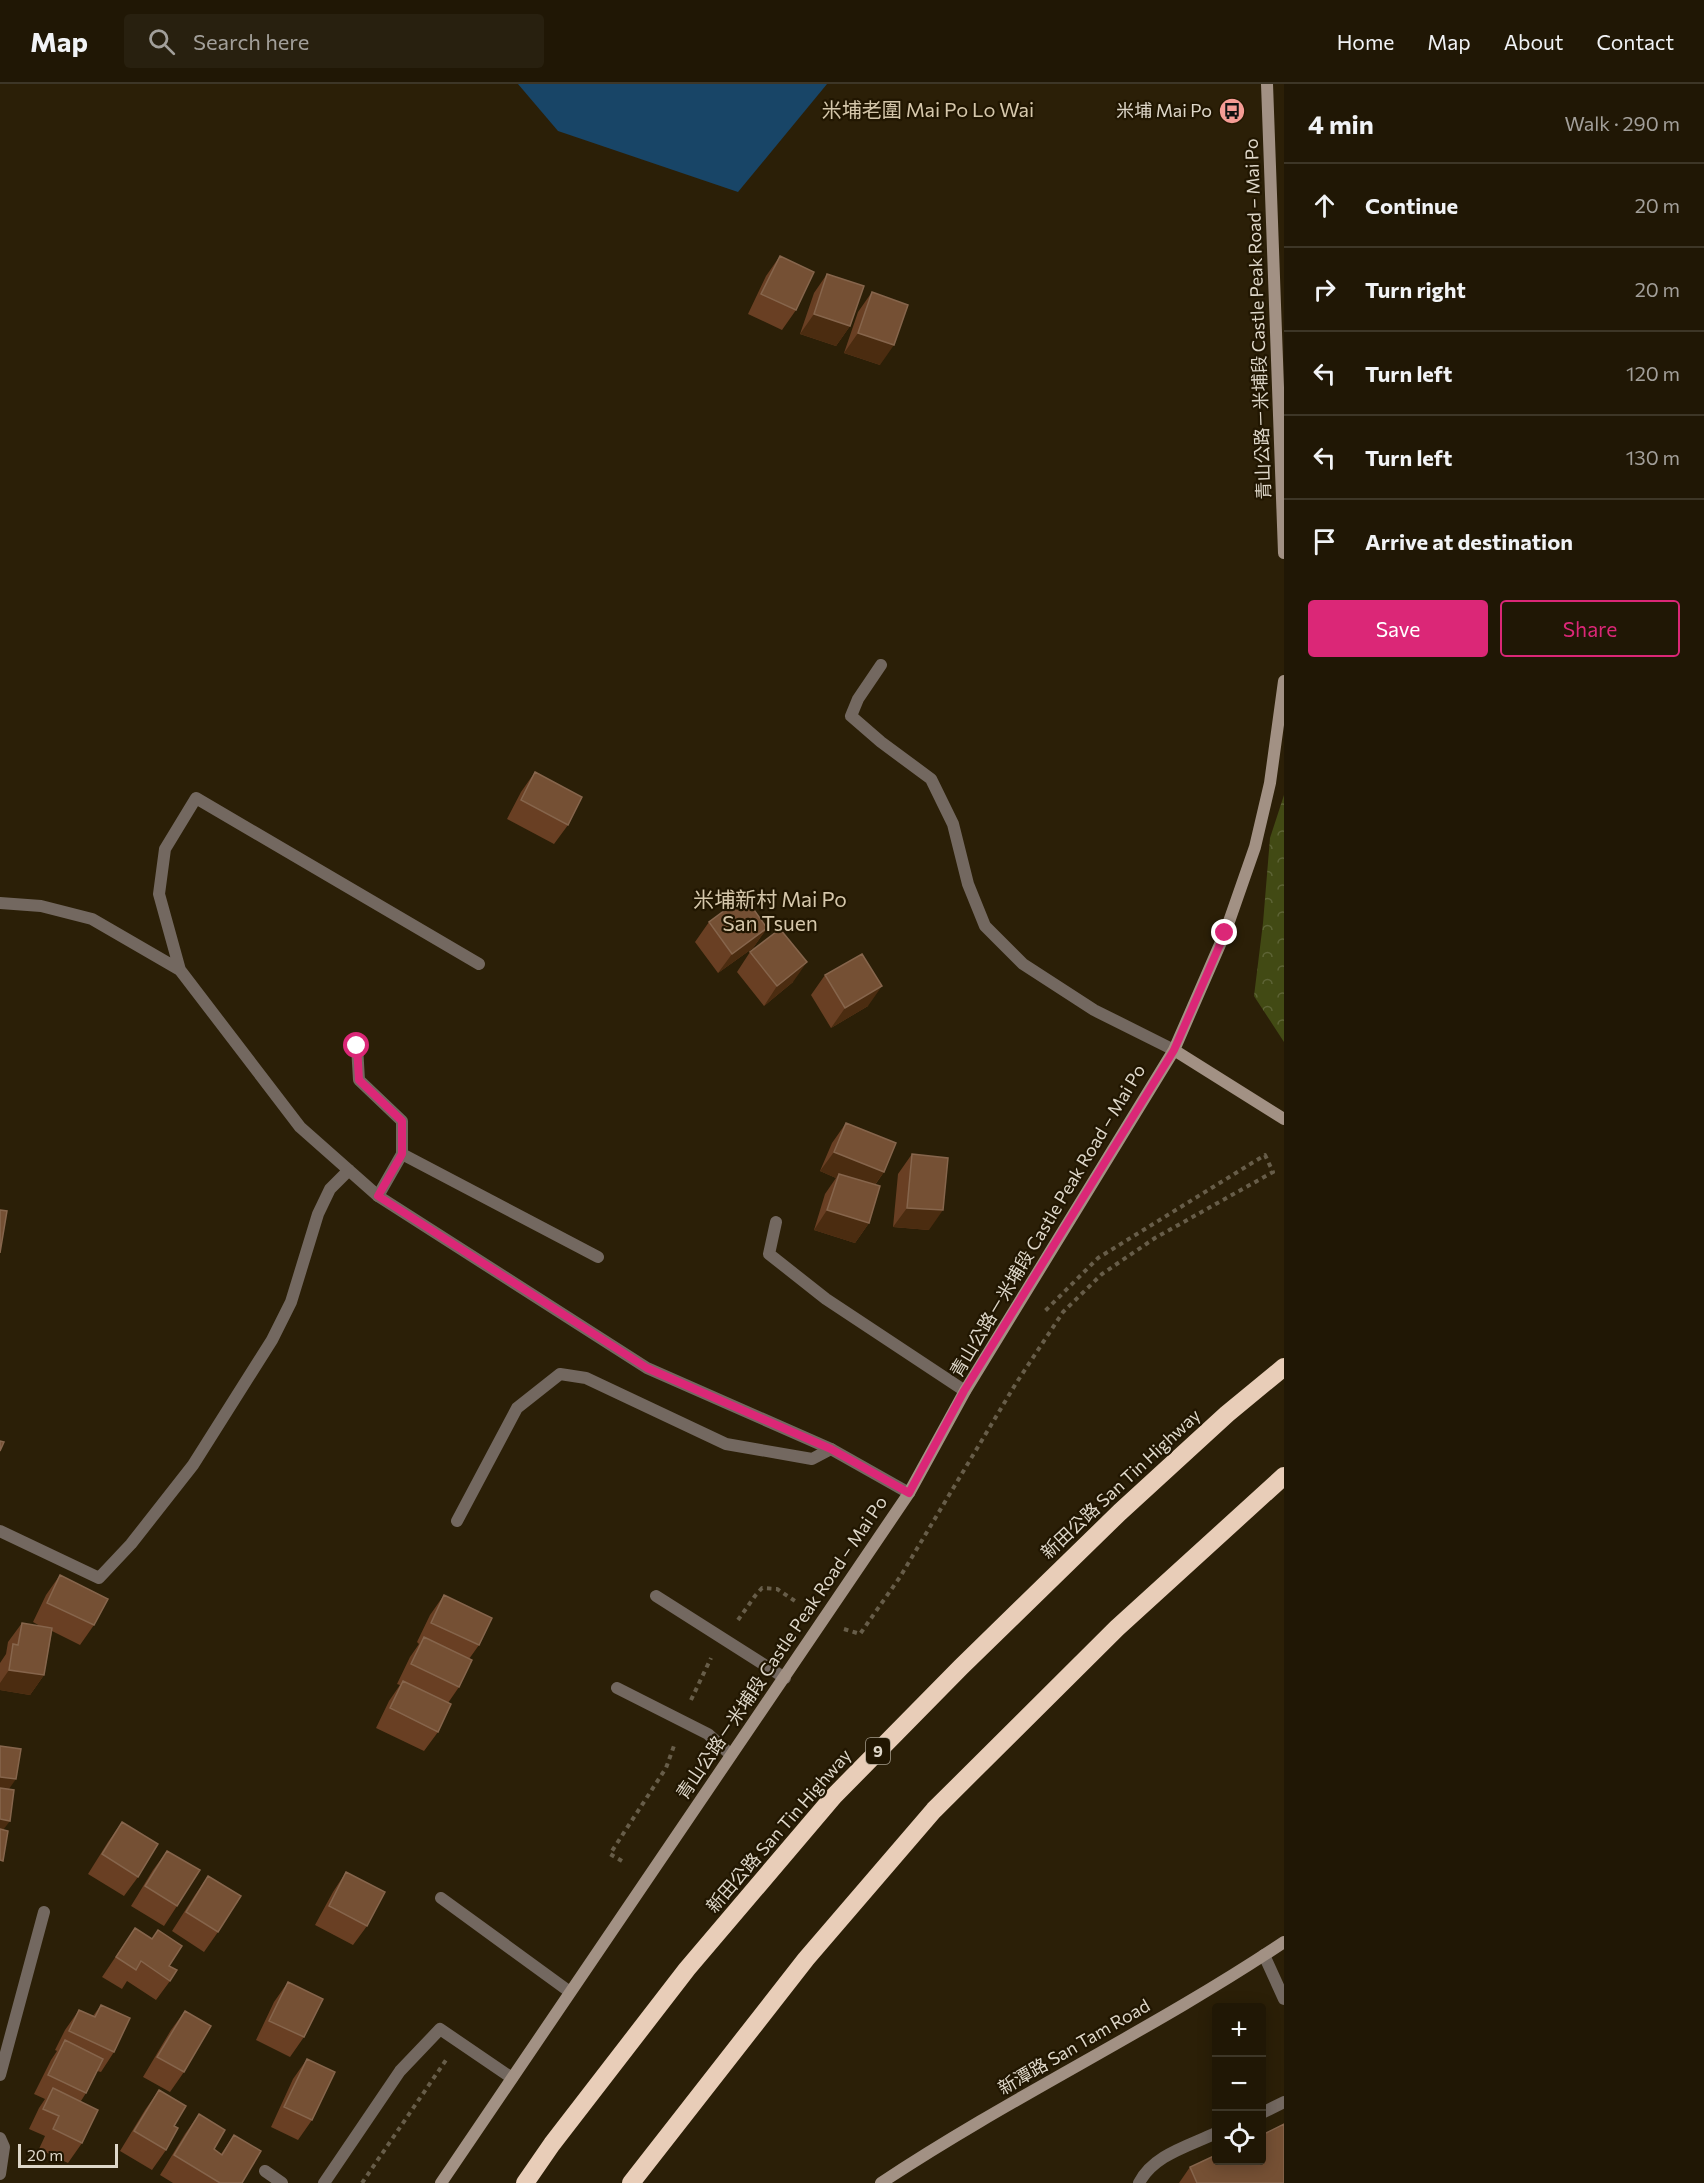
<!DOCTYPE html>
<meta charset="utf-8">
<style>
body{margin:0;font-family:Commissioner,"Noto Sans TC",sans-serif;background:#28200f;color:#f1f3f6}
.controls{position:absolute;right:18px;bottom:18px;display:grid;overflow:hidden;border-radius:6px;box-shadow:0 3px 15px #0003}
.controls button{width:54px;height:54px;display:grid;place-items:center;padding:0;border:0;border-bottom:2px solid #3d3627;background:#201705;color:#f1f3f6;font:30px sans-serif}
.scale{position:absolute;left:18px;bottom:15px;width:100px;box-sizing:border-box;padding-left:6px;border:3px solid #ded7c9;border-top:0;font-size:16px;line-height:21px;white-space:nowrap;color:#ded7c9;-webkit-text-stroke:4px #211601;paint-order:stroke}
.stop{position:absolute;width:18px;height:18px;margin:-14px;border:4px solid #db2777;border-radius:50%;background:#fff}
.stop.end{background:#db2777;border-color:#fff;box-shadow:0 2px 6px #0008}
.list{margin:0;padding:0;list-style:none}
h2{display:flex;justify-content:space-between;align-items:center;height:78px;margin:0;padding:0 24px;font-size:26px}
h2 small{font-size:20px;font-weight:400;color:#a29f9a}
.list li{display:grid;grid-template-columns:39px 1fr auto;gap:18px;align-items:center;box-sizing:border-box;height:84px;padding:0 24px;border-top:2px solid #3d3627}
.list b{display:block;font-size:22px;white-space:nowrap}
.list em{font-size:20px;font-style:normal;color:#a29f9a}
.actions{display:flex;gap:12px;padding:18px 24px}
.actions a{flex:1;padding:14px 0;border:2px solid #db2777;border-radius:6px;text-align:center;font-size:21px;color:#db2777}
.actions .main{background:#db2777;color:#fff}
.icon{flex:none;width:33px;height:33px;fill:none;stroke:currentColor;stroke-width:2;stroke-linecap:round;stroke-linejoin:round}
.map{position:relative;flex:none;width:1284px;height:2099px;overflow:hidden}
header{display:flex;align-items:center;gap:36px;box-sizing:border-box;height:84px;padding:0 30px;background:#201705;border-bottom:2px solid #3d3627}
header strong{font-size:28px}
nav{display:flex;gap:33px;margin-inline-start:auto;font-size:21px}
.search{width:420px;height:54px;background:#28200f;display:flex;align-items:center;gap:15px;box-sizing:border-box;padding:0 21px;border-radius:6px;color:#a29f9a;font-size:22px}
main{display:flex}
aside{flex:1;background:#201705}
.map>svg:first-child{display:block}
.forest{fill:url(#forest-crowns)}
.water{fill:#184567}
.lines{fill:none;stroke-linecap:round;stroke-linejoin:round}
.path{stroke:#675d49;stroke-width:4;stroke-dasharray:4.5 4.5;stroke-linecap:butt}
.lane{stroke:#736860;stroke-width:12}
.street{stroke:#736860;stroke-width:12}
.secondary{stroke:#a29184;stroke-width:12}
.highway{stroke:#e8cdb8;stroke-width:18}
.wall{fill:#693f23}
.shaded-wall{fill:#4b2c10}
.building{fill:#755034;stroke:#86654c;stroke-width:1.5}
.route{stroke:#db2777;stroke-width:8}
.labels{text-anchor:middle;stroke-width:4.5;stroke-linejoin:round;paint-order:stroke}
.shield{fill:#211601;stroke:#a59d8d;stroke-width:1.5}
.shield-label{font-size:16px;font-weight:bold;fill:#ded7c9}
.poi-label{font-size:18px;fill:#ded7c9;stroke:#211601;text-anchor:end}
.street-label{font-size:18px;fill:#ded7c9;stroke:#211601}
.neighbourhood-label{font-size:20px;fill:#d5c7ab;stroke:#211601}
.quarter-label{font-size:21px;fill:#d5c7ab;stroke:#211601}
</style>
<header>
<strong>Map</strong>
<div class="search"><svg class="icon" aria-label="search" viewBox="0 0 24 24"><circle cx="10" cy="10" r="6"/><path d="M15 15l6 6"/></svg>Search here</div>
<nav><a>Home</a><a>Map</a><a>About</a><a>Contact</a></nav>
</header>
<main>
<div class="map">
<svg width="1284" height="2099" viewBox="0 0 1284 2099">
<defs>
<pattern id="forest-crowns" width="20" height="18" patternUnits="userSpaceOnUse" patternTransform="scale(1.5)"><rect width="20" height="18" fill="#424a14"/><path d="M2 6a3 3 0 1 1 6 0M12 15a3 3 0 1 1 6 0" fill="none" stroke="#5d6335"/></pattern>
</defs>
<rect width="100%" height="100%" fill="#2b1f07"/>
<!-- forest -->
<path class="forest" d="M 1284,711 L 1284,958 L 1254,912 L 1263,839 L 1270,754 Z"/>
<!-- water -->
<path class="water" d="M 518,0 L 827,0 L 738,108 L 558,47 Z"/>
<g class="lines">
<!-- path -->
<path class="path" d="M 738,1536 L 755,1512 L 762,1504 L 777,1505 L 798,1519
M 844,1545 L 860,1550 L 900,1493 L 1015,1301 L 1063,1228 L 1102,1190 L 1155,1154 L 1273,1088 L 1265,1071 L 1098,1174 L 1043,1229
M 691,1616 L 711,1574
M 622,1777 L 610,1770 L 666,1684 L 675,1659
M 362,2099 L 446,1976"/>
<!-- lane -->
<path class="lane" d="M 357,962 L 359,996 L 402,1037 L 402,1070 L 378,1112
M 402,1070 L 598,1173
M 776,1138 L 769,1170 L 826,1215 L 965,1307
M 457,1437 L 517,1324 L 560,1290 L 586,1294 L 726,1360 L 812,1375 L 831,1365
M 656,1512 L 785,1594
M 617,1604 L 708,1650 L 731,1671
M 441,1814 L 570,1908
M 1264,1871 L 1284,1915
M 0,1991 L 44,1828
M 1262,2029 L 1284,2018
M 0,2054 L 4,2063 L 0,2090
M 265,2087 L 282,2099
M 324,2099 L 400,1987 L 440,1945 L 512,1994
M 1139,2099 C 1153,2071 1189,2062 1216,2049"/>
<!-- street -->
<path class="street" d="M 881,581 L 858,615 L 851,632 L 881,658 L 931,695 L 953,740 L 968,800 L 985,842 L 1023,880 L 1094,926 L 1174,966
M 0,819 L 41,822 L 92,835 L 180,886 L 300,1043 L 378,1112 L 647,1284 L 831,1365 L 909,1409
M 180,886 L 159,810 L 165,765 L 196,714 L 479,880
M 0,1447 L 99,1494 L 131,1460 L 193,1381 L 272,1256 L 291,1218 L 318,1130 L 330,1105 L 349,1086"/>
<!-- secondary -->
<path class="secondary" d="M 1267,0 L 1284,469
M 1174,966 L 1284,1035
M 441,2099 L 909,1409 L 965,1307 L 1174,966 L 1225,849 L 1255,763 L 1270,699 L 1284,597
M 881,2099 C 1012,2012 1154,1945 1284,1858"/>
<!-- highway -->
<path class="highway" d="M 525,2099 L 552,2060 L 687,1885 L 834,1712 L 961,1583 L 1120,1428 L 1227,1330 L 1284,1283
M 631,2099 L 806,1875 L 934,1726 L 1117,1544 L 1284,1392"/>
</g>
<!-- wall -->
<path class="wall" d="M 780,172 L 796,226 L 782,246 L 748,230 L 766,192 Z
M 827,190 L 850,242 L 836,262 L 800,250 L 814,209 Z
M 872,208 L 880,281 L 844,269 L 858,228 Z
M 535,688 L 568,741 L 554,760 L 507,735 L 521,708 Z
M 709,838 L 767,844 L 753,864 L 718,889 L 695,858 Z
M 750,868 L 793,898 L 764,922 L 737,888 Z
M 825,891 L 868,922 L 831,944 L 811,911 Z
M 846,1039 L 884,1088 L 875,1101 L 869,1139 L 855,1159 L 814,1146 L 825,1110 L 836,1094 L 820,1087 L 832,1059 Z
M 912,1070 L 929,1146 L 893,1143 L 898,1090 Z
M 60,1491 L 94,1541 L 80,1561 L 52,1547 L 44,1591 L 30,1611 L 0,1606 L 0,1579 L 6,1570 L 8,1558 L 22,1539 L 40,1542 L 33,1538 L 46,1511 Z
M 444,1511 L 479,1561 L 469,1575 L 459,1603 L 448,1619 L 438,1648 L 424,1667 L 376,1644 L 389,1617 L 400,1601 L 397,1600 L 410,1573 L 419,1560 L 417,1558 L 430,1531 Z
M 122,1738 L 138,1793 L 124,1812 L 88,1790 L 108,1758 Z
M 167,1767 L 177,1822 L 164,1842 L 131,1822 L 153,1786 Z
M 346,1788 L 367,1842 L 353,1861 L 315,1841 L 333,1808 Z
M 208,1792 L 218,1848 L 204,1868 L 172,1847 L 195,1811 Z
M 135,1844 L 169,1882 L 170,1897 L 156,1916 L 127,1897 L 122,1905 L 102,1893 Z
M 288,1898 L 304,1953 L 290,1973 L 256,1956 L 274,1918 Z
M 101,1921 L 114,1968 L 101,1988 L 97,1987 L 86,2009 L 81,2017 L 82,2059 L 68,2079 L 39,2065 L 45,2052 L 29,2045 L 39,2024 L 45,2015 L 34,2010 L 51,1976 L 57,1967 L 55,1966 L 65,1946 L 79,1926 L 93,1932 Z
M 185,1927 L 184,1988 L 170,2008 L 143,1993 L 171,1946 Z
M 307,1975 L 312,2036 L 298,2056 L 271,2043 L 293,1995 Z
M 159,2006 L 174,2042 L 166,2066 L 152,2086 L 120,2067 L 145,2026 Z
M 199,2030 L 214,2065 L 221,2070 L 234,2051 L 242,2099 L 173,2099 L 160,2091 L 185,2050 Z
M 1190,2083 L 1284,2099 L 1179,2099 Z"/>
<!-- shaded-wall -->
<path class="shaded-wall" d="M 814,230 L 850,242 L 836,262 L 800,250 Z
M 858,249 L 894,261 L 880,281 L 844,269 Z
M 767,844 L 753,864 L 718,889 L 732,870 Z
M 807,878 L 793,898 L 764,922 L 777,902 Z
M 882,902 L 868,922 L 831,944 L 845,924 Z
M 834,1068 L 884,1088 L 870,1107 L 839,1090 L 836,1094 L 820,1087 Z
M 907,1124 L 943,1126 L 929,1146 L 893,1143 Z
M 827,1126 L 869,1139 L 855,1159 L 814,1146 Z
M 9,1586 L 44,1591 L 30,1611 L 0,1606 L 0,1599 Z
M 0,1693 L 16,1695 L 2,1715 L 0,1715 Z
M 0,1735 L 10,1737 L 0,1750 Z"/>
<!-- building -->
<path class="building" d="M 780,172 L 814,188 L 796,226 L 761,210 Z
M 827,190 L 864,202 L 850,242 L 814,230 Z
M 872,208 L 908,221 L 894,261 L 858,249 Z
M 535,688 L 582,713 L 568,741 L 521,716 Z
M 744,812 L 767,844 L 732,870 L 709,838 Z
M 780,845 L 807,878 L 777,902 L 750,868 Z
M 862,870 L 882,902 L 845,924 L 825,891 Z
M 846,1039 L 896,1059 L 884,1088 L 834,1068 Z
M 912,1070 L 948,1074 L 943,1126 L 907,1124 Z
M 839,1090 L 880,1102 L 869,1139 L 827,1126 Z
M 0,1126 L 7,1127 L 0,1169 Z
M 0,1357 L 4,1358 L 0,1367 Z
M 60,1491 L 108,1515 L 94,1541 L 47,1519 Z
M 444,1511 L 492,1534 L 479,1561 L 431,1539 Z
M 22,1539 L 52,1544 L 44,1591 L 9,1586 L 13,1560 L 18,1561 Z
M 424,1553 L 472,1576 L 459,1603 L 411,1580 Z
M 403,1597 L 451,1620 L 438,1648 L 390,1624 Z
M 0,1662 L 21,1665 L 16,1695 L 0,1693 Z
M 0,1704 L 14,1706 L 10,1737 L 0,1735 Z
M 122,1738 L 158,1760 L 138,1793 L 102,1770 Z
M 0,1745 L 8,1747 L 3,1777 L 0,1776 Z
M 167,1767 L 200,1786 L 177,1822 L 145,1802 Z
M 346,1788 L 385,1808 L 367,1842 L 329,1822 Z
M 208,1792 L 241,1812 L 218,1848 L 186,1828 Z
M 135,1844 L 152,1855 L 158,1846 L 182,1862 L 169,1882 L 177,1886 L 170,1897 L 141,1877 L 136,1886 L 116,1873 Z
M 288,1898 L 323,1915 L 304,1953 L 269,1937 Z
M 101,1921 L 130,1934 L 114,1968 L 69,1947 L 79,1926 L 95,1933 Z
M 185,1927 L 211,1942 L 184,1988 L 157,1973 Z
M 65,1956 L 103,1975 L 86,2009 L 48,1991 Z
M 307,1975 L 335,1988 L 312,2036 L 284,2023 Z
M 53,2004 L 98,2026 L 82,2059 L 53,2045 L 59,2032 L 43,2025 Z
M 159,2006 L 186,2022 L 174,2042 L 178,2044 L 166,2066 L 134,2047 Z
M 199,2030 L 225,2046 L 214,2065 L 222,2071 L 234,2051 L 261,2067 L 242,2099 L 220,2099 L 174,2071 Z
M 1284,2040 L 1284,2099 L 1197,2099 L 1190,2083 L 1216,2071 L 1216,2076 L 1262,2076 L 1262,2051 Z"/>
<g class="lines">
<!-- route -->
<path class="route" d="M 357,962 L 359,996 L 402,1037 L 402,1070 L 378,1112 L 647,1284 L 831,1365 L 909,1409 L 964,1307 L 1174,966 L 1225,849"/>
</g>
<!-- icons -->
<defs>
<g id="bus-disc" transform="scale(1.35)"><circle r="9.5" fill="#f59c95" stroke="#211601"/><path d="M-5-6H5V4H4V6H2V4H-2V6H-4V4H-5ZM-3.5-4V0h7V-4ZM-3.5 1.2v1.5H-2V1.2ZM2 1.2v1.5H3.5V1.2Z" fill="#111"/></g>
</defs>
<g fill-rule="evenodd">
<use href="#bus-disc" x="1232" y="27"/>
</g>
<g class="labels">
<!-- shield labels -->
<rect class="shield" x="866" y="1654" width="24" height="26" rx="4.5"/>
<g class="shield-label">
<text x="878" y="1673">9</text>
</g>
<!-- poi labels -->
<g class="poi-label">
<text x="1212" y="33">米埔 Mai Po</text>
</g>
<!-- street labels -->
<g class="street-label">
<text transform="translate(1258 235) rotate(-92)" y="6">青山公路－米埔段 Castle Peak Road – Mai Po</text>
<text transform="translate(1048 1137) rotate(-59)" y="6">青山公路－米埔段 Castle Peak Road – Mai Po</text>
<text transform="translate(1121 1400) rotate(-43)" y="6">新田公路 San Tin Highway</text>
<text transform="translate(782 1564) rotate(-56)" y="6">青山公路－米埔段 Castle Peak Road – Mai Po</text>
<text transform="translate(779 1747) rotate(-49)" y="6">新田公路 San Tin Highway</text>
<text transform="translate(1074 1963) rotate(-30)" y="6">新潭路 San Tam Road</text>
</g>
<!-- neighbourhood labels -->
<g class="neighbourhood-label">
<text x="928" y="33">米埔老圍 Mai Po Lo Wai</text>
</g>
<!-- quarter labels -->
<g class="quarter-label">
<text x="770" y="823">米埔新村 Mai Po<tspan x="770" dy="24">San Tsuen</tspan></text>
</g>
</g>
</svg>
<div class="controls">
<button>+</button>
<button>−</button>
<button><svg class="icon" aria-label="locate" viewBox="0 0 24 24"><circle cx="12" cy="12" r="6"/><path d="M12 2v4M12 18v4M2 12h4M18 12h4"/></svg></button>
</div>
<div class="scale">20 m</div>
<div class="stop" style="left:357px;top:962px"></div>
<div class="stop end" style="left:1225px;top:849px"></div>
</div>
<aside>
<h2>4 min<small>Walk · 290 m</small></h2>
<ul class="list">
<li><svg class="icon" aria-label="ahead" viewBox="0 0 24 24"><path d="M12 20V5M6 11l6-6 6 6"/></svg><div><b>Continue</b></div><em>20 m</em></li>
<li><svg class="icon" aria-label="right" viewBox="0 0 24 24"><path d="M7 20v-9h11M14 6l5 5-5 5"/></svg><div><b>Turn right</b></div><em>20 m</em></li>
<li><svg class="icon" aria-label="left" viewBox="0 0 24 24"><path d="M17 20v-9H6M10 6l-5 5 5 5"/></svg><div><b>Turn left</b></div><em>120 m</em></li>
<li><svg class="icon" aria-label="left" viewBox="0 0 24 24"><path d="M17 20v-9H6M10 6l-5 5 5 5"/></svg><div><b>Turn left</b></div><em>130 m</em></li>
<li><svg class="icon" aria-label="arrive" viewBox="0 0 24 24"><path d="M6 21V4h12l-3 4 3 4H6"/></svg><div><b>Arrive at destination</b></div></li>
</ul>
<div class="actions"><a class="main">Save</a><a>Share</a></div>
</aside>
</main>
